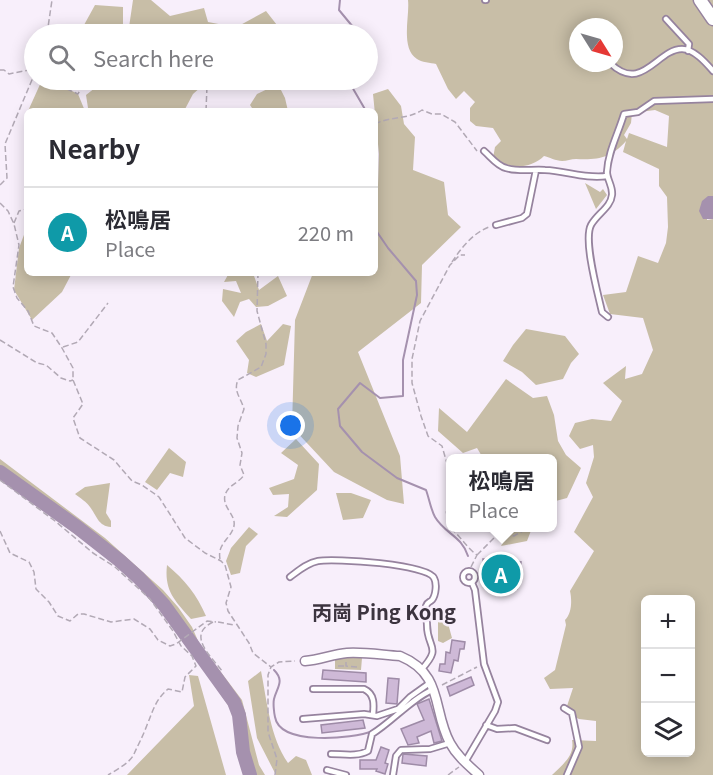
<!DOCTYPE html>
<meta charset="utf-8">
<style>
body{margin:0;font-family:Georgia,"Noto Sans TC",serif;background:#f7f7f7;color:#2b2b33}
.controls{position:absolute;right:18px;bottom:18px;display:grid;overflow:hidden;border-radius:9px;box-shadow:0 3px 15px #0003}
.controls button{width:54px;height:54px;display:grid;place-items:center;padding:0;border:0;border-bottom:2px solid #e1e1e2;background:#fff;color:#2b2b33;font:30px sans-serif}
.compass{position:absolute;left:569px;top:18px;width:54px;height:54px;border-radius:50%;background:#fff;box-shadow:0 3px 15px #0003;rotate:127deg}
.you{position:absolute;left:291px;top:426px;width:21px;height:21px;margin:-15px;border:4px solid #fff;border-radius:50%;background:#1a73e8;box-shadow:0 0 0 9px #1a73e833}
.badge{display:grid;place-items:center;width:39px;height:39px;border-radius:50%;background:#685322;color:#fff;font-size:20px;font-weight:700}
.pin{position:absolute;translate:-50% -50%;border:3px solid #fff;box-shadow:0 2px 6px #0006}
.popup{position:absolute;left:446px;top:454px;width:111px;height:78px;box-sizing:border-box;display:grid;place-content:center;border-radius:9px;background:#fff;filter:drop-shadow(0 2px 4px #0005);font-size:20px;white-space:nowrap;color:#7c7c81}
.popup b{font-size:22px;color:#2b2b33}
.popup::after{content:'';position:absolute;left:50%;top:100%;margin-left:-12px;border:12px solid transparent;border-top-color:#fff}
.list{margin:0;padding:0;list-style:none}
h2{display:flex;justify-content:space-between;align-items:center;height:78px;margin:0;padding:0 24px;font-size:26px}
h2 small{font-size:20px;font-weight:400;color:#7c7c81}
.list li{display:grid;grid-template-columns:39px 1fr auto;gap:18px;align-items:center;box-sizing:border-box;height:90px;padding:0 24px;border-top:2px solid #e1e1e2}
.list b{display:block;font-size:22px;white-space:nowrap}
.list p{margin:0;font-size:20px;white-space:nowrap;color:#7c7c81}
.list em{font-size:20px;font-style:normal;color:#7c7c81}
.icon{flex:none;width:33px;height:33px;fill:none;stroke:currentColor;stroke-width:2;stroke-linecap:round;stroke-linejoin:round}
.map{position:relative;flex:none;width:713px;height:775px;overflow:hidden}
.search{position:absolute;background:#fff;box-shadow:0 3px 15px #0003;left:24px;top:24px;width:354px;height:66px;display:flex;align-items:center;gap:15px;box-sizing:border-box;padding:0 21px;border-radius:33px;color:#7c7c81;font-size:22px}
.panel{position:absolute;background:#fff;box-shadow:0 3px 15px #0003;left:24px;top:108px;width:354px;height:168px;border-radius:9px}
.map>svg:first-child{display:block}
.green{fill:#c8bea7;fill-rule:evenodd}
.water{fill:#a591ae}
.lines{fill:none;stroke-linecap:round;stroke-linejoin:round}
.stream{stroke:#a591ae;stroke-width:2}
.river{stroke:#a591ae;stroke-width:14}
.building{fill:#ceb9d7;stroke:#9e8ba7;stroke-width:1.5}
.service-casing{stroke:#96839e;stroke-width:8}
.minor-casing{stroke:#96839e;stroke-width:11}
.secondary-casing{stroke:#96839e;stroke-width:15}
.path{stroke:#b2a9b5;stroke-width:1.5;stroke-dasharray:6 3;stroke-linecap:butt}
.service{stroke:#fff;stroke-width:4.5}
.minor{stroke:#fff;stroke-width:8}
.secondary{stroke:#fff;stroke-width:12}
.labels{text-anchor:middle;stroke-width:5;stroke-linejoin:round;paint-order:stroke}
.quarter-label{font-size:20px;font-weight:bold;fill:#3c343f;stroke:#f8effb}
</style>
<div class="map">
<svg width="713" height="775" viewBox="0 0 713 775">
<rect width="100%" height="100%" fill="#f8effb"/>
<!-- green -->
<path class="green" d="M 133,0 L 151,0 L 170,16 L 204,8 L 208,22 L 229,26 L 225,34 L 128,34 Z
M 408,0 L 713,0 L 713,196 L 708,196 L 707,220 L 713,219 L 713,775 L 552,775 C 563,764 575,756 572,740 L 596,741 L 596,721 L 579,719 L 565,712 L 573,688 L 550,689 L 544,678 L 555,670 L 566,625 L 565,620 C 572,613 572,600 570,591 L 594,551 L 574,532 L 593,497 L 586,483 L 594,457 L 593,445 L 580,449 L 569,436 L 575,423 L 592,419 L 611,421 L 622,401 L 603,383 L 626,366 L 625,379 L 642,374 L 653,350 L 643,318 L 610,314 L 603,295 L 626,292 L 638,256 L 658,263 L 666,243 L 668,227 L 667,197 L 659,186 L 659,169 L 623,152 L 626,141 C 611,158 599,160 576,159 C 571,159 567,161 562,161 C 556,161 549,157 544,156 C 531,169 508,170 493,158 L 495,147 L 501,141 L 493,128 L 476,126 L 470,121 L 470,108 L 475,102 L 464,91 L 456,99 L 448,89 L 436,64 C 431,63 421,62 417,59 C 400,48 410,16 408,0 ZM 578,27 L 614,27 L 614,63 L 578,63 ZM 655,110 L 669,116 L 667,147 L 629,133 L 627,139 L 624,135 L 631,123 L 632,113 ZM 646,600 L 690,600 L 690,752 L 646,752 Z
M 95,5 L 123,7 L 123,32 L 100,29 L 93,34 L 89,34 L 84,25 Z
M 266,11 L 284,34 L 235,34 L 233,29 Z
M 42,80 C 54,79 67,89 78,94 L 85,111 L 28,111 Z
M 105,80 L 209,80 L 193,94 L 184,111 L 91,111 L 88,108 L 86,95 Z
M 278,84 L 285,98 L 288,111 L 254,111 L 250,105 L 257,94 Z
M 388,89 L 401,106 L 404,124 L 415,137 L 413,170 L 444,182 L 448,215 L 461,227 L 422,265 L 421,303 L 358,352 L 400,456 L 404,504 L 387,500 L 334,472 L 292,427 L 295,320 L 313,273 L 375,273 L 375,187 L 378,185 L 379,154 L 373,94 Z
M 585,183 L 600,192 L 603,189 L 607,195 L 596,209 Z
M 27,227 L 27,273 L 72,273 L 62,292 L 32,320 L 14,290 L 19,248 Z
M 229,273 L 253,273 L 259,290 L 278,276 L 287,296 L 268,306 L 256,307 L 249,299 L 240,302 L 234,317 L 222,301 L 223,289 L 241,293 L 236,281 L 224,282 Z
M 261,324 L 267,341 L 283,324 L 291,326 L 284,365 L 256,377 L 247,373 L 249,360 L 236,341 L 246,332 Z
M 526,329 L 565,336 L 579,354 L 571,363 L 563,379 L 536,385 L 522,372 L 503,361 L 513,345 Z
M 506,379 L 533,398 L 547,396 L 554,415 L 558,441 L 566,455 L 581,468 L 567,498 L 552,502 L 552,458 L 483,458 L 477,448 L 463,453 L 438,431 L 439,408 L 467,432 Z
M 296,439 L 319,464 L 317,490 L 287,517 L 274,516 L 288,507 L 289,494 L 273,495 L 269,488 L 294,479 L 298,465 L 281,453 Z
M 169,448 L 186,462 L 183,477 L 170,473 L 157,490 L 145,482 Z
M 0,459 L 105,538 L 163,590 L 178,607 L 192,627 L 199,643 L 242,700 L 259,765 L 265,775 L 248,775 L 241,752 L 239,734 L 232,711 L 164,613 L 148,593 L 116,565 L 0,477 Z
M 110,483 L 106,513 L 111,521 L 111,527 C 98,526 97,516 90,507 C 87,502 80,498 75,494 L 85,487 Z
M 336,493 L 351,493 L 371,500 L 363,518 L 343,520 Z
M 249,527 L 258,534 L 246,546 L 240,573 L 231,575 L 226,561 L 231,548 Z
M 511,528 L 532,528 L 527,541 L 501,546 Z
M 167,565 C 185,580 197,595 206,616 L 191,619 C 175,601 164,591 167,565 Z
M 446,616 L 452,638 L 443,643 L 438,641 L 438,618 Z
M 335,657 L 362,658 L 361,670 L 335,669 Z
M 261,671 C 267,701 270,737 288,763 L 296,756 L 306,760 L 312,775 L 276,775 L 257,738 L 248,681 Z
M 189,675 L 198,676 L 226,775 L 127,775 L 194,706 Z"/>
<!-- water -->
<path class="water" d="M 708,196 L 713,196 L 713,219 L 703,219 L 699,211 L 702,201 Z"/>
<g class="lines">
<!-- stream -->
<path class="stream" d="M 340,0 L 339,10 L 353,27 L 350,34
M 348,80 L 366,111
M 375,229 L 388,248 L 416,281 L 417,295 L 403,360 L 403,396 L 380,398 L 360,383 L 338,409 L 340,426 L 362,452 L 397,478 L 426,490 C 429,498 431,510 435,517 C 445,534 462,536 468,556
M 274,670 C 285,681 277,687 274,699 C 273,703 274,713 275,717 C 280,746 352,739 373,731"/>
<!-- river -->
<path class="river" d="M 0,472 L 77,527 L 119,560 L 139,578 L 164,605 L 234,702 L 239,715 L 243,752 L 250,775"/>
</g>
<!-- building -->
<path class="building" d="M 483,559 L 521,562 L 517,589 L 484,587 Z
M 452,640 L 465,642 L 464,649 L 460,649 L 458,661 L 454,660 L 451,673 L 439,671 L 440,664 L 445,664 L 446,652 L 450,653 Z
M 323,670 L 366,673 L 366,682 L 322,679 Z
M 471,677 L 474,685 L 450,696 L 447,687 Z
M 388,678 L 399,679 L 397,704 L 386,703 Z
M 429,699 L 442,741 L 434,743 L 431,731 L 417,737 L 419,743 L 408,745 L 401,729 L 424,720 L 417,704 Z
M 363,720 L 365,728 L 322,733 L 321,725 Z
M 381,747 L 389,750 L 385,763 L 388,764 L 385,774 L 376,771 L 377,769 L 360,769 L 360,760 L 376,760 Z
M 403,754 L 427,756 L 426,766 L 402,763 Z"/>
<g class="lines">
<!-- service casing -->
<g class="service-casing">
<path id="service" d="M 485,0 L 486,0
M 666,19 L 689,44 L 688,51
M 610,63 C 642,94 657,49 682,49 C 694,49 706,63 713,71
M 484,151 C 491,157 497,166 506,168 C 519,172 532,169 545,170 C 566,171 585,179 607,176
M 496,225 L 522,218 L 527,214 L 536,170
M 608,317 L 602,312 C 598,294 583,240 591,225 C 597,214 611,207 612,195 C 613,186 607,180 607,172 C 608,152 618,134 624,114 L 638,112 L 654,101 L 713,99
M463 577a6 6 0 1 1 12 0a6 6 0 1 1-12 0Z
M 290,577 C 298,571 307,563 318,561 C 334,558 428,564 434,578 C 437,583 436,595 432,600 C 429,603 428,601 426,606 C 425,612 427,619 427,625 C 427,649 443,646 421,670
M 313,689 L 364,689 C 375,694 374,705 373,715
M 564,708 L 572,713 L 579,747 L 567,775
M 303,719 L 364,714 L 377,716 L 398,709 L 410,697 L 431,682
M 486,725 L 497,729 L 515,728 L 547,740
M 331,754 C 343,754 357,757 368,751 L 372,734 C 393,721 411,699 434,689
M 465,762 L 495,711 L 498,702 L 484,664 L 475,590 L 472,583
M 327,770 L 346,775
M 393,775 L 396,756 L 401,750 L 430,749 L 450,743"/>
</g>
<!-- minor casing -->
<g class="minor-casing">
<path id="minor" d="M 305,661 C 320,660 333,654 347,653 C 365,652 383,655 400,656 C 444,674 432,710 450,743 C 457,756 468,765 479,775"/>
</g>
<!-- secondary casing -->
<g class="secondary-casing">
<path id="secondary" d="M 700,0 L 713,19"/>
</g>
<!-- path -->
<path class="path" d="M 47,34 L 52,0
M 0,70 L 4,70 L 9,74 L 34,69
M 51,80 L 58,85 L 78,94 L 85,80
M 206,111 L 207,86
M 375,124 C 390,116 407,120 422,110 L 432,114 L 441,114 L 455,122 L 477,151
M 0,185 L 7,178 L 5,144 L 34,75
M 0,203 L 8,211 L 14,224 L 19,245 L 13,287 L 17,298 L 28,311 L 34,326 L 52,333 L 62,348 L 73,368 L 73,380 L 83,404 L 73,418 L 80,438 L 114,460 L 132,481 L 142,485 L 159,497 L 185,538 L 205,553 L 221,561 L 225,565 L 231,587 L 226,603 L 228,611 L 249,643 L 253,653 L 271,667
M 14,223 L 19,211 L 27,209
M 452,262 C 461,248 473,233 489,227
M 0,340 L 37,363 L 46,365 L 61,378 L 70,381 L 73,380
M 63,347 L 78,342 L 108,303
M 450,474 L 442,446 L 428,436 L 421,416 L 412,383 L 412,359 L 420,321 L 450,265 L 460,255 L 465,255
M 0,480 L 55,521 L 93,553 L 115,567 L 150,599 L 173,631 L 181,646 L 192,656 L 196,666 L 185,677 L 182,692 L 168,689 C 155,700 153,711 147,725 C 143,736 138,745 134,754 C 130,763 116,770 108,775
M 552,490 L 552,487
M 449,526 L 446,510 L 450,500
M 451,528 C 460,536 467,548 477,555 L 470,569
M 0,531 L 10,553 L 29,562 L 34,572 L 36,589 L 49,602 L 58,616 L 70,621 L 78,614 L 84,614 L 111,622 L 134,619 L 150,629 L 158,640 L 170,646 L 176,644 L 207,621 L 216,622
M 477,555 L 499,533 L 514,536 L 528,528
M 220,559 C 217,543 231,539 234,526 C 236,514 222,508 225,495 C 228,485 239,483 244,475 L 240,465 L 242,453 L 237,438 L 238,426 L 244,409 C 241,398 233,391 238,380 L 261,367 L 266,354 L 266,344 L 257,311 L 258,273
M 213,622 C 186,635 211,656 222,671
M 218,622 L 234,625
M 346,662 L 346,666 L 358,667
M 338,666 L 345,666
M 442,685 L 477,667
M 275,775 L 277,759 L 268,732 L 268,675 L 271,667 L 279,662 L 295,661
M 448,775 L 459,767"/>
<!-- service -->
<use href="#service" class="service"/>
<!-- minor -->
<use href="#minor" class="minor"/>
<!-- secondary -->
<use href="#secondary" class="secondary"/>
</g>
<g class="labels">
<!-- quarter labels -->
<g class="quarter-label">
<text x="384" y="620">丙崗 Ping Kong</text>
</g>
</g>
</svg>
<div class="controls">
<button>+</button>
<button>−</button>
<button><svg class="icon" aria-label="layers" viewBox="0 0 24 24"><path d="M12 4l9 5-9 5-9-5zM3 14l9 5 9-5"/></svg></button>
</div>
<svg class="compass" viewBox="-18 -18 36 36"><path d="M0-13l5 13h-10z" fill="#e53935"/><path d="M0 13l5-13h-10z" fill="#7c7c81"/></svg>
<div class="you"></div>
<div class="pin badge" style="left:501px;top:574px;background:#0f9aa8">A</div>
<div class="popup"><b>松鳴居</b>Place</div>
<div class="search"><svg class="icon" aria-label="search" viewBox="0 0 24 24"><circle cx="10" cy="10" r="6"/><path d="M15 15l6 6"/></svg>Search here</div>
<section class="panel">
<h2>Nearby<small></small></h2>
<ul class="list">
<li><span class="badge" style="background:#0f9aa8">A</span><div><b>松鳴居</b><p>Place</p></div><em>220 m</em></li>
</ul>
</section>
</div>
